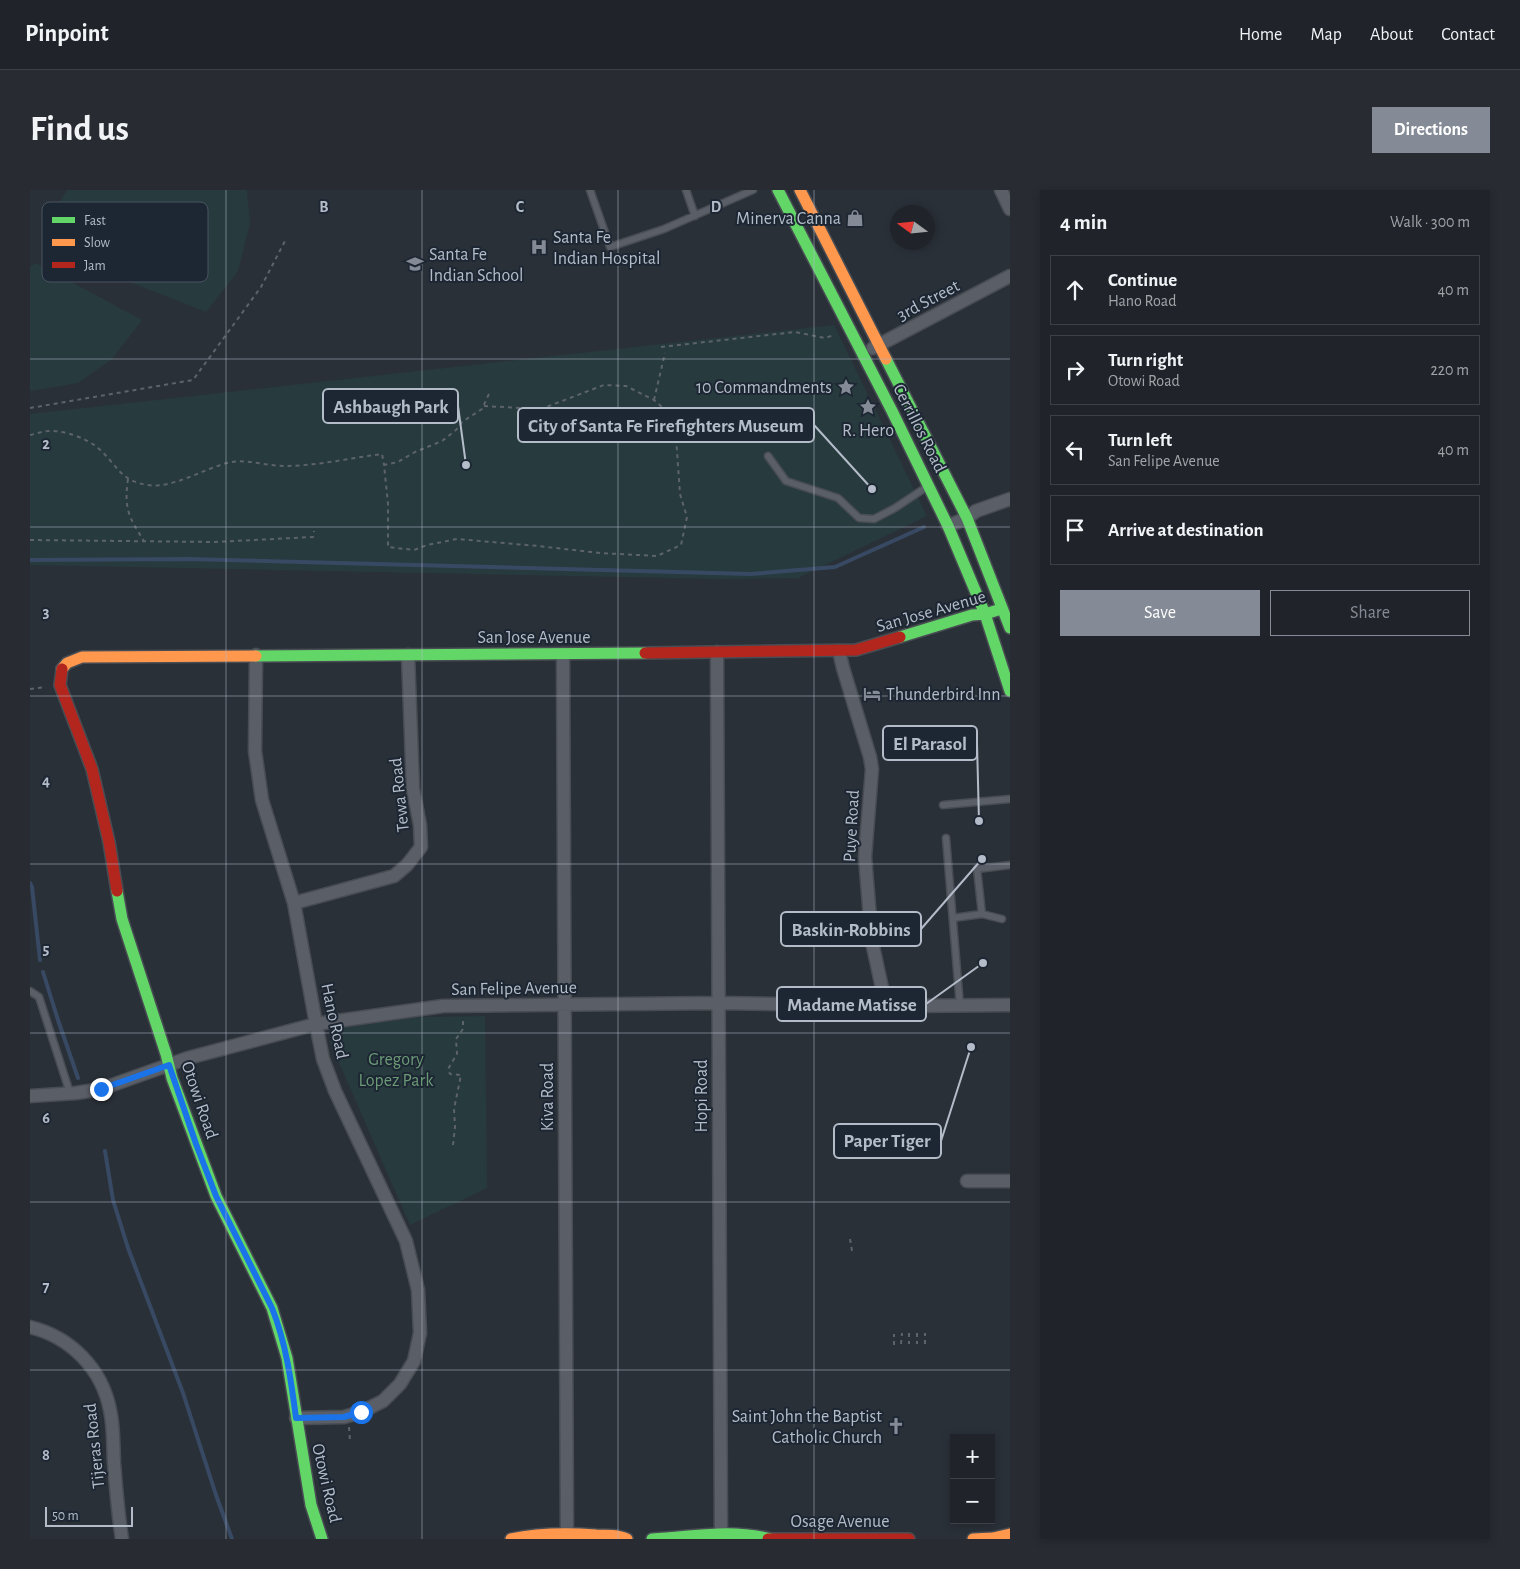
<!DOCTYPE html>
<meta charset="utf-8">
<style>
body{margin:0;font-family:"Alegreya Sans",sans-serif;background:#282c32;color:#f1f3f6}
.controls{position:absolute;right:15px;bottom:15px;display:grid;overflow:hidden;border-radius:0px;box-shadow:0 2px 8px #0003}
.controls button{width:45px;height:45px;display:grid;place-items:center;padding:0;border:0;border-bottom:1px solid #3d4147;background:#20242a;color:#f1f3f6;font:25px sans-serif}
.compass{position:absolute;left:860px;top:15px;width:45px;height:45px;border-radius:50%;background:#20242a;box-shadow:0 2px 8px #0003;rotate:285deg}
.scale{position:absolute;left:15px;bottom:12px;width:88px;box-sizing:border-box;padding-left:5px;border:2px solid #b4bcc9;border-top:0;font-size:14px;line-height:18px;white-space:nowrap;color:#b4bcc9;-webkit-text-stroke:4px #1d2633;paint-order:stroke}
.stop{position:absolute;width:15px;height:15px;margin:-11px;border:4px solid #1a73e8;border-radius:50%;background:#fff}
.stop.end{background:#1a73e8;border-color:#fff;box-shadow:0 1px 5px #0008}
.list{margin:0;padding:0;list-style:none}
h2{display:flex;justify-content:space-between;align-items:center;height:65px;margin:0;padding:0 20px;font-size:21px}
h2 small{font-size:16px;font-weight:400;color:#a2a4a8}
.list li{display:grid;grid-template-columns:32px 1fr auto;gap:15px;align-items:center;box-sizing:border-box;height:70px;margin:0 10px 10px;padding:0 10px;border:1px solid #3d4147;border-radius:0px}
.list b{display:block;font-size:19px;white-space:nowrap}
.list p{margin:0;font-size:16px;white-space:nowrap;color:#a2a4a8}
.list em{font-size:16px;font-style:normal;color:#a2a4a8}
.actions{display:flex;gap:10px;padding:15px 20px}
.actions a{flex:1;padding:11px 0;border:1px solid #848b96;border-radius:0px;text-align:center;font-size:18px;color:#848b96}
.actions .main{background:#848b96;color:#fff}
.icon{flex:none;width:28px;height:28px;fill:none;stroke:currentColor;stroke-width:2;stroke-linecap:round;stroke-linejoin:round}
.map{position:relative;flex:none;width:980px;height:1349px;overflow:hidden;border-radius:0px}
header{display:flex;align-items:center;gap:30px;box-sizing:border-box;height:70px;padding:0 25px;background:#20242a;border-bottom:1px solid #3d4147}
header strong{font-size:24px}
nav{display:flex;gap:28px;margin-inline-start:auto;font-size:18px}
.intro{display:flex;align-items:center;justify-content:space-between;box-sizing:border-box;height:120px;padding:0 30px}
h1{margin:0;font-size:35px}
.button{padding:12px 22px;border-radius:0px;background:#848b96;color:#fff;font-size:18px;font-weight:700}
main{display:flex;gap:30px;padding:0 30px}
aside{flex:1;background:#20242a;border-radius:0px;box-shadow:0 2px 8px #0003}
.map>svg:first-child{display:block}
.green{fill:#273a3e}
.lines{fill:none;stroke-linecap:round;stroke-linejoin:round}
.stream{stroke:#384963;stroke-width:4}
.lane-casing{stroke:#484c53;stroke-width:9}
.street-casing{stroke:#484c53;stroke-width:15}
.fast-casing{stroke:#484c53;stroke-width:14}
.slow-casing{stroke:#484c53;stroke-width:14}
.jam-casing{stroke:#484c53;stroke-width:14}
.path{stroke:#5d636a;stroke-width:2;stroke-dasharray:4 4;stroke-linecap:butt}
.lane{stroke:#5a5e66;stroke-width:6}
.street{stroke:#5a5e66;stroke-width:12}
.fast{stroke:#63d668;stroke-width:11}
.slow{stroke:#ff974d;stroke-width:11}
.jam{stroke:#b3261e;stroke-width:11}
.route{stroke:#1a73e8;stroke-width:6}
.grid{fill:none;stroke:#b4bcc9;stroke-width:1;stroke-opacity:0.55}
.labels{text-anchor:middle;stroke-width:4;stroke-linejoin:round;paint-order:stroke}
.poi-label{font-size:18px;fill:#b4bcc9;stroke:#1d2633;text-anchor:end}
.street-label{font-size:18px;fill:#b4bcc9;stroke:#1d2633}
.park-label{font-size:18px;fill:#6b9a76;stroke:#1d2633}
.key{fill:#1d2633;stroke:#4a5360;stroke-width:1}
.key-label{font-size:14px;fill:#b4bcc9}
.grid-label{font-size:16px;text-anchor:middle;font-weight:bold;fill:#b4bcc9;stroke:#1d2633;stroke-width:4;stroke-linejoin:round;paint-order:stroke}
.leader{fill:none;stroke:#b4bcc9;stroke-width:2}
.callout-dot{fill:#b4bcc9;stroke:#1d2633;stroke-width:2}
.callout{fill:#1d2633;stroke:#b4bcc9;stroke-width:2}
.callout-label{font-size:19px;text-anchor:middle;font-weight:bold;fill:#b4bcc9}
</style>
<header>
<strong>Pinpoint</strong>
<nav><a>Home</a><a>Map</a><a>About</a><a>Contact</a></nav>
</header>
<div class="intro"><h1>Find us</h1><a class="button">Directions</a></div>
<main>
<div class="map">
<svg width="980" height="1349" viewBox="0 0 980 1349">
<rect width="100%" height="100%" fill="#2a3038"/>
<!-- green -->
<path class="green" d="M 37,0 L 217,0 L 220,33 L 208,81 L 176,122 L 26,63 L 18,31 Z
M 6,73 L 112,130 L 82,169 L 48,193 L 0,201 L 0,77 Z
M 804,135 L 897,326 L 768,388 L 692,389 L 0,375 L 0,224 Z
M 455,826 L 457,998 L 380,1035 L 300,852 L 307,838 L 391,827 Z"/>
<g class="lines">
<!-- stream -->
<path class="stream" d="M 0,370 L 158,369 L 721,384 L 805,377 L 894,337
M 0,693 L 2,697 L 10,770
M 13,782 L 28,830 L 48,888
M 75,961 L 83,1010 L 98,1058 L 153,1203 L 186,1305 L 202,1349"/>
<!-- lane casing -->
<g class="lane-casing">
<path id="lane" d="M 560,0 L 580,57 L 634,39 L 723,0
M 656,0 L 665,26
M 738,266 L 756,291 L 808,308 L 829,328 L 844,329 L 865,318 L 895,298
M 913,615 L 980,609
M 916,648 L 930,816
M 923,728 L 952,724
M 972,729 L 952,724 L 947,679 L 980,675
M 0,801 L 9,807 L 40,903"/>
</g>
<!-- street casing -->
<g class="street-casing">
<path id="street" d="M 971,0 L 980,19
M 843,158 L 980,86
M 918,336 L 937,328 L 946,321 L 980,309
M 809,461 L 813,478 L 840,567 L 842,579 L 835,667 L 842,752 L 856,816
M 687,462 L 691,1349
M 533,464 L 537,1349
M 226,465 L 225,561 L 232,610 L 264,713 L 286,834 L 293,869 L 305,901 L 376,1051 L 388,1100 L 390,1143 L 384,1171 L 370,1194 L 353,1211 L 331,1222 L 314,1227 L 266,1228
M 264,713 L 364,686 L 377,675 L 391,657 L 390,635 L 383,599 L 378,465
M 0,906 L 46,903 L 71,899 L 158,868 L 286,834 L 413,816 L 688,813 L 870,816 L 980,815
M 937,991 L 980,991
M 0,1137 C 41,1147 72,1179 80,1220 C 84,1237 83,1255 84,1273 C 86,1298 88,1324 92,1349"/>
</g>
<!-- fast casing -->
<g class="fast-casing">
<path id="fast" d="M 748,0 L 862,221 L 918,336 L 955,424 L 980,501
M 856,169 L 937,328 L 980,438
M 870,447 L 942,425 L 955,424 L 968,420
M 226,466 L 615,463
M 87,701 L 92,729 L 136,864 L 142,888 L 186,1006 L 242,1118 L 257,1168 L 281,1315 L 292,1349
M 622,1349 C 665,1347 697,1338 741,1349"/>
</g>
<!-- slow casing -->
<g class="slow-casing">
<path id="slow" d="M 770,0 L 856,169
M 32,479 L 37,473 L 52,467 L 226,466
M 481,1349 C 509,1343 538,1343 566,1345 C 577,1345 588,1345 597,1349
M 943,1349 L 963,1348 L 980,1344"/>
</g>
<!-- jam casing -->
<g class="jam-casing">
<path id="jam" d="M 615,463 L 826,460 L 870,447
M 32,479 L 30,495 L 62,579 L 79,652 L 87,701
M 738,1349 L 879,1349"/>
</g>
<!-- path -->
<path class="path" d="M 631,157 L 765,142 L 795,148 L 804,145
M 624,210 L 635,163
M 454,216 L 511,219 L 574,195 L 596,196 L 624,210 L 632,217 L 643,230 L 646,247 L 650,304 L 657,327 L 651,355 L 627,366 L 570,363 L 508,356 L 427,349 L 397,355 L 384,360 L 358,357 L 358,314 L 354,275 L 368,272 L 385,262 L 412,251 L 426,240 L 432,232 L 452,219 L 459,204
M 0,218 L 163,190 L 231,97 L 255,51
M 0,245 C 6,244 12,241 18,241 C 34,240 56,248 68,258 C 87,274 89,291 118,295 C 141,299 174,279 197,273 C 216,268 235,276 254,276 C 286,276 320,268 352,264 L 354,275
M 98,289 C 94,318 98,326 114,351
M 0,350 L 184,352 L 283,347 L 284,341
M 0,499 L 16,497
M 423,955 L 425,937 L 424,919 L 431,885 L 420,884 L 418,879 L 427,864 L 426,849 L 433,839 L 433,828
M 820,1049 L 822,1061
M 879,1143 L 879,1154
M 887,1143 L 887,1154
M 871,1154 L 872,1143
M 895,1154 L 895,1143
M 864,1155 L 864,1144
M 319,1237 L 320,1251"/>
<!-- lane -->
<use href="#lane" class="lane"/>
<!-- street -->
<use href="#street" class="street"/>
<!-- fast -->
<use href="#fast" class="fast"/>
<!-- slow -->
<use href="#slow" class="slow"/>
<!-- jam -->
<use href="#jam" class="jam"/>
</g>
<g class="lines">
<!-- route -->
<path class="route" d="M 71,899 L 139,875 L 166,954 L 186,1006 L 242,1118 C 256,1153 261,1190 266,1228 L 314,1227 L 331,1222"/>
</g>
<!-- grid -->
<path class="grid" d="M 196,0 L 196,1349M 392,0 L 392,1349M 588,0 L 588,1349M 784,0 L 784,1349M 0,169 L 980,169M 0,337 L 980,337M 0,506 L 980,506M 0,674 L 980,674M 0,843 L 980,843M 0,1012 L 980,1012M 0,1180 L 980,1180"/>
<!-- icons -->
<defs>
<g id="shop-bare" transform="scale(1.35)"><path d="M-5-2.5h2.3a2.7 3.5 0 0 1 5.4 0H5L5.5 6h-11ZM-1.5-2.5h3a1.5 2.3 0 0 0-3 0Z" fill="#848b96" stroke="#1d2633" stroke-width="2.5" paint-order="stroke"/></g>
<g id="hospital-bare" transform="scale(1.35)"><path d="M-5-5h3v3.5h4V-5h3V5h-3V1.5h-4V5h-3Z" fill="#848b96" stroke="#1d2633" stroke-width="2.5" paint-order="stroke"/></g>
<g id="school-bare" transform="scale(1.35)"><path d="M0-5L7-2L0 1L-7-2ZM-4 1L0 2.5L4 1V4Q0 6-4 4Z" fill="#848b96" stroke="#1d2633" stroke-width="2.5" paint-order="stroke"/></g>
<g id="sight-bare" transform="scale(1.35)"><path d="M0-6L1.8-2.2L6-1.7L2.9 1.2L3.7 5.4L0 3.3L-3.7 5.4L-2.9 1.2L-6-1.7L-1.8-2.2Z" fill="#848b96" stroke="#1d2633" stroke-width="2.5" paint-order="stroke"/></g>
<g id="hotel-bare" transform="scale(1.35)"><path d="M-6-4.5h1.5V1H6V5H4.5V3h-9V5H-6ZM-4 0a1.8 1.8 0 1 1 3.6 0ZM.5 0V-2.5h3Q6-2.5 6 0Z" fill="#848b96" stroke="#1d2633" stroke-width="2.5" paint-order="stroke"/></g>
<g id="church-bare" transform="scale(1.35)"><path d="M-1.2-6h2.4v3.5h3.3v2.4h-3.3V6h-2.4V-.1h-3.3v-2.4h3.3Z" fill="#848b96" stroke="#1d2633" stroke-width="2.5" paint-order="stroke"/></g>
</defs>
<g fill-rule="evenodd">
<use href="#shop-bare" x="825" y="28"/>
<use href="#hospital-bare" x="509" y="57"/>
<use href="#school-bare" x="385" y="74"/>
<use href="#sight-bare" x="816" y="197"/>
<use href="#sight-bare" x="838" y="217"/>
<use href="#hotel-bare" x="842" y="504"/>
<use href="#church-bare" x="866" y="1236"/>
</g>
<g class="labels">
<!-- poi labels -->
<g class="poi-label">
<text x="811" y="34">Minerva Canna</text>
<text x="523" y="53" text-anchor="start">Santa Fe<tspan x="523" dy="21">Indian Hospital</tspan></text>
<text x="399" y="70" text-anchor="start">Santa Fe<tspan x="399" dy="21">Indian School</tspan></text>
<text x="802" y="203">10 Commandments</text>
<text x="838" y="246" text-anchor="middle">R. Hero</text>
<text x="856" y="510" text-anchor="start">Thunderbird Inn</text>
<text x="852" y="1232">Saint John the Baptist<tspan x="852" dy="21">Catholic Church</tspan></text>
</g>
<!-- street labels -->
<g class="street-label">
<text transform="translate(898 110) rotate(-28)" y="6">3rd Street</text>
<text transform="translate(890 238) rotate(63)" y="6">Cerrillos Road</text>
<text transform="translate(901 421) rotate(-16)" y="6">San Jose Avenue</text>
<text x="504" y="453">San Jose Avenue</text>
<text transform="translate(369 605) rotate(-96)" y="6">Tewa Road</text>
<text transform="translate(821 636) rotate(-87)" y="6">Puye Road</text>
<text transform="translate(484 798) rotate(-1)" y="6">San Felipe Avenue</text>
<text transform="translate(305 831) rotate(78)" y="6">Hano Road</text>
<text transform="translate(671 906) rotate(-90)" y="6">Hopi Road</text>
<text transform="translate(517 907) rotate(-90)" y="6">Kiva Road</text>
<text transform="translate(170 910) rotate(71)" y="6">Otowi Road</text>
<text transform="translate(64 1256) rotate(-96)" y="6">Tijeras Road</text>
<text transform="translate(297 1293) rotate(77)" y="6">Otowi Road</text>
<text x="810" y="1337">Osage Avenue</text>
</g>
<!-- park labels -->
<g class="park-label">
<text x="366" y="875">Gregory<tspan x="366" dy="21">Lopez Park</tspan></text>
</g>
</g>
<!-- legend -->
<rect x="12" y="12" width="166" height="80" rx="8" class="key"/>
<rect x="22" y="27" width="23" height="6" fill="#63d668"/>
<rect x="22" y="49" width="23" height="7" fill="#ff974d"/>
<rect x="22" y="72" width="23" height="6" fill="#b3261e"/>
<g class="key-label">
<text x="54" y="35">Fast</text>
<text x="54" y="57">Slow</text>
<text x="54" y="80">Jam</text>
</g>
<g class="grid-label">
<text x="294" y="22">B</text>
<text x="490" y="22">C</text>
<text x="686" y="22">D</text>
<text x="16" y="259">2</text>
<text x="16" y="427">3</text>
<text x="16" y="596">4</text>
<text x="16" y="764">5</text>
<text x="16" y="933">6</text>
<text x="16" y="1102">7</text>
<text x="16" y="1270">8</text>
</g>
<!-- callouts -->
<path class="leader" d="M436 275L428 216M842 299L784 235M949 631L947 553M952 669L891 739M953 773L896 814M941 857L911 951"/>
<g class="callout-dot">
<circle cx="436" cy="275" r="5"/>
<circle cx="842" cy="299" r="5"/>
<circle cx="949" cy="631" r="5"/>
<circle cx="952" cy="669" r="5"/>
<circle cx="953" cy="773" r="5"/>
<circle cx="941" cy="857" r="5"/>
</g>
<g class="callout">
<rect x="293" y="199" width="135" height="34" rx="5"/>
<rect x="488" y="218" width="296" height="34" rx="5"/>
<rect x="853" y="536" width="94" height="34" rx="5"/>
<rect x="751" y="722" width="140" height="34" rx="5"/>
<rect x="747" y="797" width="149" height="34" rx="5"/>
<rect x="804" y="934" width="107" height="34" rx="5"/>
</g>
<g class="callout-label">
<text x="361" y="223">Ashbaugh Park</text>
<text x="636" y="242">City of Santa Fe Firefighters Museum</text>
<text x="900" y="560">El Parasol</text>
<text x="821" y="746">Baskin-Robbins</text>
<text x="822" y="821">Madame Matisse</text>
<text x="857" y="957">Paper Tiger</text>
</g>
</svg>
<div class="controls">
<button>+</button>
<button>−</button>
</div>
<svg class="compass" viewBox="-18 -18 36 36"><path d="M0-13l5 13h-10z" fill="#e53935"/><path d="M0 13l5-13h-10z" fill="#a2a4a8"/></svg>
<div class="scale">50 m</div>
<div class="stop" style="left:331px;top:1222px"></div>
<div class="stop end" style="left:71px;top:899px"></div>
</div>
<aside>
<h2>4 min<small>Walk · 300 m</small></h2>
<ul class="list">
<li><svg class="icon" aria-label="ahead" viewBox="0 0 24 24"><path d="M12 20V5M6 11l6-6 6 6"/></svg><div><b>Continue</b><p>Hano Road</p></div><em>40 m</em></li>
<li><svg class="icon" aria-label="right" viewBox="0 0 24 24"><path d="M7 20v-9h11M14 6l5 5-5 5"/></svg><div><b>Turn right</b><p>Otowi Road</p></div><em>220 m</em></li>
<li><svg class="icon" aria-label="left" viewBox="0 0 24 24"><path d="M17 20v-9H6M10 6l-5 5 5 5"/></svg><div><b>Turn left</b><p>San Felipe Avenue</p></div><em>40 m</em></li>
<li><svg class="icon" aria-label="arrive" viewBox="0 0 24 24"><path d="M6 21V4h12l-3 4 3 4H6"/></svg><div><b>Arrive at destination</b></div></li>
</ul>
<div class="actions"><a class="main">Save</a><a>Share</a></div>
</aside>
</main>
